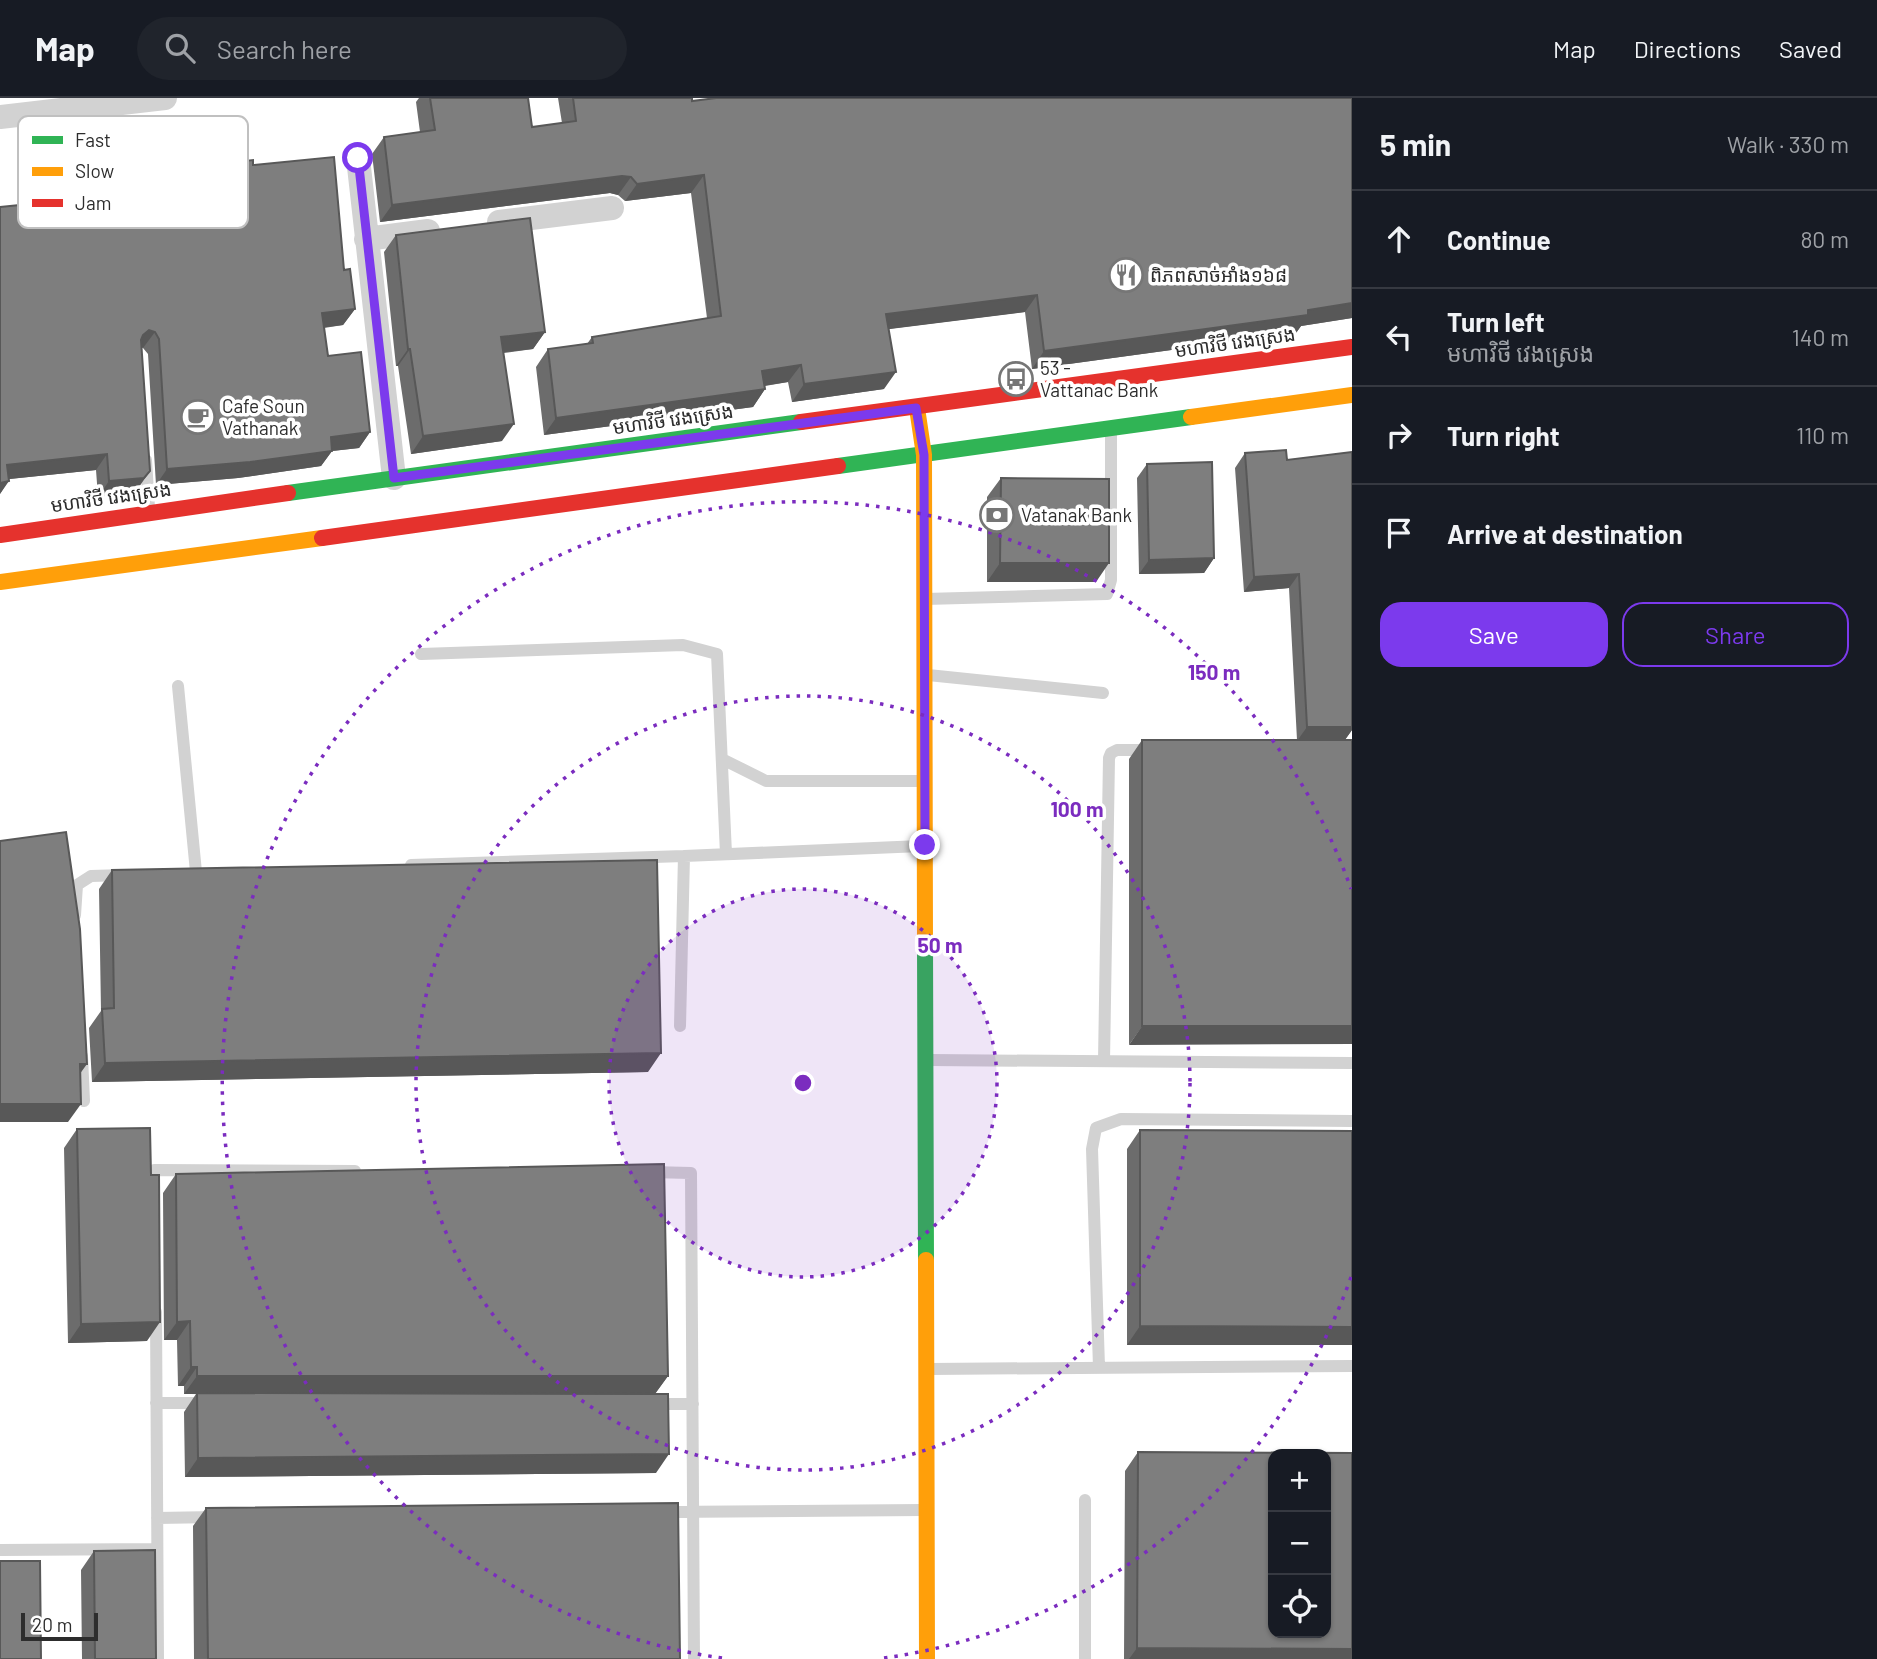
<!DOCTYPE html>
<meta charset="utf-8">
<style>
body{margin:0;font-family:Barlow,"Noto Sans Khmer",sans-serif;background:#20242c;color:#f1f3f6}
.controls{position:absolute;right:21px;bottom:21px;display:grid;overflow:hidden;border-radius:14px;box-shadow:0 2px 5px #0004}
.controls button{width:63px;height:63px;display:grid;place-items:center;padding:0;border:0;border-bottom:2px solid #363941;background:#171b24;color:#f1f3f6;font:35px sans-serif}
.scale{position:absolute;left:21px;bottom:18px;width:77px;box-sizing:border-box;padding-left:7px;border:4px solid #2d2d2d;border-top:0;font-size:19px;line-height:24px;white-space:nowrap;color:#2d2d2d;-webkit-text-stroke:5px #fff;paint-order:stroke}
.stop{position:absolute;width:21px;height:21px;margin:-16px;border:5px solid #7c3aed;border-radius:50%;background:#fff}
.stop.end{background:#7c3aed;border-color:#fff;box-shadow:0 2px 7px #0008}
.list{margin:0;padding:0;list-style:none}
h2{display:flex;justify-content:space-between;align-items:center;height:91px;margin:0;padding:0 28px;font-size:30px}
h2 small{font-size:23px;font-weight:400;color:#9ea1a6}
.list li{display:grid;grid-template-columns:46px 1fr auto;gap:21px;align-items:center;box-sizing:border-box;height:98px;padding:0 28px;border-top:2px solid #363941}
.list b{display:block;font-size:26px;white-space:nowrap}
.list p{margin:0;font-size:23px;white-space:nowrap;color:#9ea1a6}
.list em{font-size:23px;font-style:normal;color:#9ea1a6}
.actions{display:flex;gap:14px;padding:21px 28px}
.actions a{flex:1;padding:16px 0;border:2px solid #7c3aed;border-radius:21px;text-align:center;font-size:24px;color:#7c3aed}
.actions .main{background:#7c3aed;color:#fff}
.icon{flex:none;width:38px;height:38px;fill:none;stroke:currentColor;stroke-width:2;stroke-linecap:round;stroke-linejoin:round}
.map{position:relative;flex:none;width:1352px;height:1561px;overflow:hidden}
header{display:flex;align-items:center;gap:42px;box-sizing:border-box;height:98px;padding:0 35px;background:#171b24;border-bottom:2px solid #363941}
header strong{font-size:33px}
nav{display:flex;gap:38px;margin-inline-start:auto;font-size:24px}
.search{width:490px;height:63px;background:#20242c;display:flex;align-items:center;gap:18px;box-sizing:border-box;padding:0 24px;border-radius:38px;color:#9ea1a6;font-size:26px}
main{display:flex}
aside{flex:1;background:#171b24}
.map>svg:first-child{display:block}
.lines{fill:none;stroke-linecap:round;stroke-linejoin:round}
.lane{stroke:#d2d2d2;stroke-width:12}
.street{stroke:#d2d2d2;stroke-width:24}
.fast{stroke:#30b455;stroke-width:16}
.slow{stroke:#ff9f0a;stroke-width:16}
.jam{stroke:#e5322d;stroke-width:16}
.wall{fill:#6c6c6c}
.shaded-wall{fill:#585858}
.building{fill:#7e7e7e;stroke:#585858;stroke-width:2;fill-rule:evenodd}
.route{stroke:#7c3aed;stroke-width:9}
.ring{fill:none;stroke:#7b2cbf;stroke-width:3.5;stroke-dasharray:3.5 7}
.labels{text-anchor:middle;stroke-width:7;stroke-linejoin:round;paint-order:stroke}
.poi-label{font-size:19px;fill:#2d2d2d;stroke:#fff;text-anchor:start}
.street-label{font-size:19px;fill:#2d2d2d;stroke:#fff}
.key{fill:#fff;stroke:#c0c0c0;stroke-width:2}
.key-label{font-size:19px;fill:#2d2d2d}
.centre{fill:#7b2cbf;stroke:#fff;stroke-width:3.5}
.ring-label{font-size:21px;text-anchor:middle;font-weight:bold;fill:#7b2cbf;stroke:#fff;stroke-width:7;stroke-linejoin:round;paint-order:stroke}
</style>
<header>
<strong>Map</strong>
<div class="search"><svg class="icon" aria-label="search" viewBox="0 0 24 24"><circle cx="10" cy="10" r="6"/><path d="M15 15l6 6"/></svg>Search here</div>
<nav><a>Map</a><a>Directions</a><a>Saved</a></nav>
</header>
<main>
<div class="map">
<svg width="1352" height="1561" viewBox="0 0 1352 1561">
<rect width="100%" height="100%" fill="#fff"/>
<g class="lines">
<!-- lane -->
<path class="lane" d="M 146,362 L 149,410
M 925,501 L 1107,496 L 1111,482 L 1111,334
M 421,556 L 683,547 L 717,556 L 726,756
M 928,577 L 1103,595
M 178,588 L 196,774
M 722,661 L 766,683 L 923,683
M 411,767 L 684,758
M 75,817 L 77,787 L 91,778 L 124,777
M 680,928 L 684,758 L 921,748
M 82,958 L 84,1003
M 929,962 L 1352,965
M 1104,963 L 1109,660 L 1111,655 L 1117,652 L 1151,652
M 650,1074 L 691,1075 L 694,1561
M 154,1091 L 154,1072 L 355,1073
M 156,1214 L 158,1561
M 1099,1269 L 1092,1051 L 1096,1030 L 1121,1021 L 1352,1023
M 930,1271 L 1352,1268
M 156,1305 L 205,1305
M 654,1306 L 693,1306
M 1085,1402 L 1085,1561
M 665,1414 L 923,1412
M 157,1420 L 216,1419
M 0,1452 L 157,1451"/>
<!-- street -->
<path class="street" d="M 0,19 L 165,0
M 358,60 L 394,380
M 499,124 L 612,110
M 366,141 L 428,133"/>
<!-- fast -->
<path class="fast" d="M 838,368 L 1191,319
M 288,395 L 801,324
M 925,843 L 926,1162"/>
<!-- slow -->
<path class="slow" d="M 917,310 L 924,357 L 925,843
M 1191,319 L 1352,297
M 0,484 L 322,440
M 926,1162 L 927,1561"/>
<!-- jam -->
<path class="jam" d="M 801,324 L 1352,249
M 0,437 L 288,395
M 322,440 L 838,368"/>
</g>
<!-- wall -->
<path class="wall" d="M 419,0 L 528,0 L 532,29 L 562,25 L 558,0 L 692,0 L 692,3 L 1352,220 L 1301,228 L 1296,235 L 1032,271 L 1025,214 L 888,231 L 884,291 L 792,304 L 788,284 L 765,288 L 765,291 L 753,309 L 544,337 L 536,269 L 548,251 L 587,246 L 592,239 L 707,220 L 691,95 L 625,103 L 618,97 L 610,95 L 380,124 L 372,56 L 384,39 L 420,34 L 416,4 Z
M 253,67 L 344,172 L 355,211 L 343,227 L 324,230 L 328,258 L 370,334 L 359,350 L 332,353 L 321,368 L 238,380 L 156,387 L 148,256 L 143,250 L 142,249 L 139,389 L 132,396 L 98,399 L 96,372 L 9,381 L 0,396 L 66,103 L 65,98 L 76,82 Z
M 396,137 L 545,234 L 533,251 L 504,255 L 502,343 L 411,356 L 398,268 L 396,268 L 384,154 Z
M 1352,354 L 1352,632 L 1129,947 L 1129,661 L 1142,642 L 1297,642 L 1289,490 L 1244,494 L 1235,370 L 1245,355 L 1287,362 Z
M 1147,366 L 1214,460 L 1204,475 L 1139,476 L 1137,380 Z
M 1001,380 L 1096,484 L 987,484 L 987,399 Z
M 112,772 L 648,974 L 92,984 L 89,930 L 101,913 L 99,791 Z
M 77,1031 L 151,1077 L 147,1243 L 68,1245 L 64,1050 Z
M 1140,1032 L 1352,1033 L 1352,1247 L 1127,1247 L 1127,1051 Z
M 176,1076 L 668,1278 L 655,1296 L 656,1375 L 185,1379 L 184,1314 L 196,1296 L 184,1296 L 184,1288 L 178,1288 L 177,1242 L 164,1242 L 163,1095 Z
M 1138,1354 L 1352,1561 L 1124,1561 L 1125,1373 Z
M 206,1410 L 680,1561 L 194,1561 L 193,1428 Z
M 94,1453 L 156,1561 L 82,1561 L 81,1472 Z"/>
<!-- shaded-wall -->
<path class="shaded-wall" d="M 704,77 L 691,95 L 625,103 L 637,86 Z
M 622,78 L 631,79 L 618,97 L 610,95 L 380,124 L 392,107 Z
M 1037,197 L 1025,214 L 874,233 L 886,216 Z
M 1352,205 L 1352,220 L 1301,228 L 1296,235 L 1032,271 L 1044,253 Z
M 355,211 L 343,227 L 311,231 L 322,215 Z
M 149,232 L 155,234 L 143,250 L 138,248 L 143,237 Z
M 545,234 L 533,251 L 489,256 L 501,239 Z
M 408,251 L 410,251 L 398,268 L 396,268 Z
M 801,267 L 788,284 L 750,290 L 762,273 Z
M 896,274 L 884,291 L 792,304 L 804,286 Z
M 765,291 L 753,309 L 544,337 L 556,320 Z
M 514,326 L 502,343 L 411,356 L 423,338 Z
M 370,334 L 359,350 L 332,353 L 321,368 L 238,380 L 156,387 L 167,371 L 331,339 Z
M 107,356 L 96,372 L 0,382 L 7,367 Z
M 150,373 L 139,389 L 132,396 L 98,399 L 109,383 Z
M 9,383 L 0,396 L 0,385 Z
M 1214,460 L 1204,475 L 1139,476 L 1149,462 Z
M 1000,465 L 1109,465 L 1096,484 L 987,484 Z
M 1299,476 L 1289,490 L 1244,494 L 1254,479 Z
M 1352,620 L 1352,632 L 1344,643 L 1297,643 L 1307,629 Z
M 1142,928 L 1352,928 L 1352,946 L 1129,947 Z
M 661,955 L 648,974 L 92,984 L 105,965 Z
M 80,966 L 87,966 L 74,984 Z
M 0,1006 L 81,1006 L 68,1024 L 0,1024 Z
M 190,1223 L 177,1242 L 164,1242 L 177,1224 Z
M 160,1224 L 147,1243 L 68,1245 L 81,1226 Z
M 1140,1228 L 1352,1229 L 1352,1247 L 1127,1247 Z
M 191,1269 L 197,1269 L 184,1288 L 178,1288 Z
M 197,1278 L 668,1278 L 654,1297 L 184,1296 Z
M 669,1356 L 656,1375 L 185,1379 L 198,1360 Z
M 1137,1550 L 1352,1551 L 1352,1561 L 1129,1561 Z"/>
<!-- building -->
<path class="building" d="M 430,0 L 528,0 L 532,29 L 576,23 L 573,0 L 692,0 L 692,3 L 716,0 L 1352,0 L 1352,205 L 1308,212 L 1308,217 L 1044,253 L 1037,197 L 886,216 L 896,274 L 804,286 L 801,267 L 762,273 L 765,291 L 556,320 L 548,251 L 593,245 L 592,239 L 721,218 L 704,77 L 637,86 L 631,79 L 622,78 L 392,107 L 384,39 L 435,32 Z
M 334,59 L 344,172 L 350,171 L 355,211 L 322,215 L 328,258 L 361,254 L 370,334 L 331,339 L 332,353 L 250,364 L 167,371 L 159,241 L 155,234 L 149,232 L 143,237 L 141,242 L 150,373 L 144,380 L 109,383 L 107,356 L 7,367 L 9,383 L 0,385 L 0,109 L 79,101 L 76,82 L 253,62 L 253,67 Z
M 530,120 L 545,234 L 501,239 L 514,326 L 423,338 L 410,251 L 408,251 L 396,137 Z
M 1286,352 L 1287,362 L 1352,354 L 1352,629 L 1307,629 L 1299,476 L 1254,479 L 1245,355 Z
M 1212,364 L 1214,460 L 1149,462 L 1147,366 Z
M 1001,380 L 1109,381 L 1109,465 L 1000,465 Z
M 1142,642 L 1352,642 L 1352,928 L 1142,928 Z
M 66,734 L 80,831 L 87,966 L 80,966 L 81,1006 L 0,1006 L 0,743 Z
M 657,762 L 661,955 L 105,965 L 102,911 L 114,910 L 112,772 Z
M 150,1030 L 151,1077 L 159,1077 L 160,1224 L 81,1226 L 77,1031 Z
M 1140,1032 L 1352,1033 L 1352,1229 L 1140,1228 Z
M 664,1066 L 668,1278 L 197,1278 L 197,1269 L 191,1269 L 190,1223 L 177,1224 L 176,1076 Z
M 197,1295 L 668,1296 L 669,1356 L 198,1360 Z
M 1138,1354 L 1352,1355 L 1352,1551 L 1137,1550 ZM 1273,1356 L 1326,1356 L 1326,1535 L 1273,1535 Z
M 678,1405 L 680,1561 L 208,1561 L 206,1410 Z
M 155,1452 L 156,1561 L 95,1561 L 94,1453 Z
M 0,1463 L 40,1463 L 41,1561 L 0,1561 Z"/>
<g class="lines">
<!-- route -->
<path class="route" d="M 358,60 L 394,380 L 916,310 L 924,357 L 925,747"/>
</g>
<!-- distance rings -->
<circle cx="803" cy="985" r="194" fill="#7b2cbf" fill-opacity=".12"/>
<g class="ring">
<circle cx="803" cy="985" r="194"/>
<circle cx="803" cy="985" r="387"/>
<path d="M1351 1179A581 581 0 0 1 884 1560M722 1560A581 581 0 1 1 1351 791"/>
</g>
<!-- icons -->
<defs>
<g id="restaurant-ring" transform="scale(1.75)"><circle r="9.5" fill="#fff" stroke="#767676" stroke-width="1.5"/><path d="M-5-6h1v4h1v-4h1v4h1v-4h1v5L-1.5 .5V6h-2V.5L-5-1ZM5-6V6H3V1.5H1.5Q1.5-4 5-6Z" fill="#767676"/></g>
<g id="bus-ring" transform="scale(1.75)"><circle r="9.5" fill="#fff" stroke="#767676" stroke-width="1.5"/><path d="M-5-6H5V4H4V6H2V4H-2V6H-4V4H-5ZM-3.5-4V0h7V-4ZM-3.5 1.2v1.5H-2V1.2ZM2 1.2v1.5H3.5V1.2Z" fill="#767676"/></g>
<g id="cafe-ring" transform="scale(1.75)"><circle r="9.5" fill="#fff" stroke="#767676" stroke-width="1.5"/><path d="M-5.5-4.5H6V0H3Q3 3.5 0 3.5H-2.5Q-5.5 3.5-5.5 0ZM3-3.2v2h1.7v-2ZM-6 4.5H4V6H-6Z" fill="#767676"/></g>
<g id="bank-ring" transform="scale(1.75)"><circle r="9.5" fill="#fff" stroke="#767676" stroke-width="1.5"/><path d="M-6-4H6V4H-6ZM0-2.3a2.3 2.3 0 1 0 0 4.6a2.3 2.3 0 1 0 0-4.6Z" fill="#767676"/></g>
</defs>
<g fill-rule="evenodd">
<use href="#restaurant-ring" x="1126" y="177"/>
<use href="#bus-ring" x="1016" y="281"/>
<use href="#cafe-ring" x="198" y="319"/>
<use href="#bank-ring" x="997" y="417"/>
</g>
<g class="labels">
<!-- poi labels -->
<g class="poi-label">
<text x="1150" y="184">ពិភពសាច់អាំង១៦៨</text>
<text x="1040" y="277">53 -<tspan x="1040" dy="22">Vattanac Bank</tspan></text>
<text x="222" y="315">Cafe Soun<tspan x="222" dy="22">Vathanak</tspan></text>
<text x="1021" y="424">Vatanak Bank</text>
</g>
<!-- street labels -->
<g class="street-label">
<text transform="translate(1235 244) rotate(-8)" y="7">មហាវិថី វេងស្រេង</text>
<text transform="translate(673 321) rotate(-8)" y="7">មហាវិថី វេងស្រេង</text>
<text transform="translate(111 399) rotate(-8)" y="7">មហាវិថី វេងស្រេង</text>
</g>
</g>
<!-- legend -->
<rect x="18" y="18" width="230" height="112" rx="10" class="key"/>
<rect x="32" y="38" width="31" height="8" fill="#30b455"/>
<rect x="32" y="69" width="31" height="9" fill="#ff9f0a"/>
<rect x="32" y="101" width="31" height="8" fill="#e5322d"/>
<g class="key-label">
<text x="75" y="49">Fast</text>
<text x="75" y="80">Slow</text>
<text x="75" y="112">Jam</text>
</g>
<circle cx="803" cy="985" r="10" class="centre"/>
<g class="ring-label">
<text x="1214" y="582">150 m</text>
<text x="1077" y="719">100 m</text>
<text x="940" y="855">50 m</text>
</g>
</svg>
<div class="controls">
<button>+</button>
<button>−</button>
<button><svg class="icon" aria-label="locate" viewBox="0 0 24 24"><circle cx="12" cy="12" r="6"/><path d="M12 2v4M12 18v4M2 12h4M18 12h4"/></svg></button>
</div>
<div class="scale">20 m</div>
<div class="stop" style="left:358px;top:60px"></div>
<div class="stop end" style="left:925px;top:747px"></div>
</div>
<aside>
<h2>5 min<small>Walk · 330 m</small></h2>
<ul class="list">
<li><svg class="icon" aria-label="ahead" viewBox="0 0 24 24"><path d="M12 20V5M6 11l6-6 6 6"/></svg><div><b>Continue</b></div><em>80 m</em></li>
<li><svg class="icon" aria-label="left" viewBox="0 0 24 24"><path d="M17 20v-9H6M10 6l-5 5 5 5"/></svg><div><b>Turn left</b><p>មហាវិថី វេងស្រេង</p></div><em>140 m</em></li>
<li><svg class="icon" aria-label="right" viewBox="0 0 24 24"><path d="M7 20v-9h11M14 6l5 5-5 5"/></svg><div><b>Turn right</b></div><em>110 m</em></li>
<li><svg class="icon" aria-label="arrive" viewBox="0 0 24 24"><path d="M6 21V4h12l-3 4 3 4H6"/></svg><div><b>Arrive at destination</b></div></li>
</ul>
<div class="actions"><a class="main">Save</a><a>Share</a></div>
</aside>
</main>
